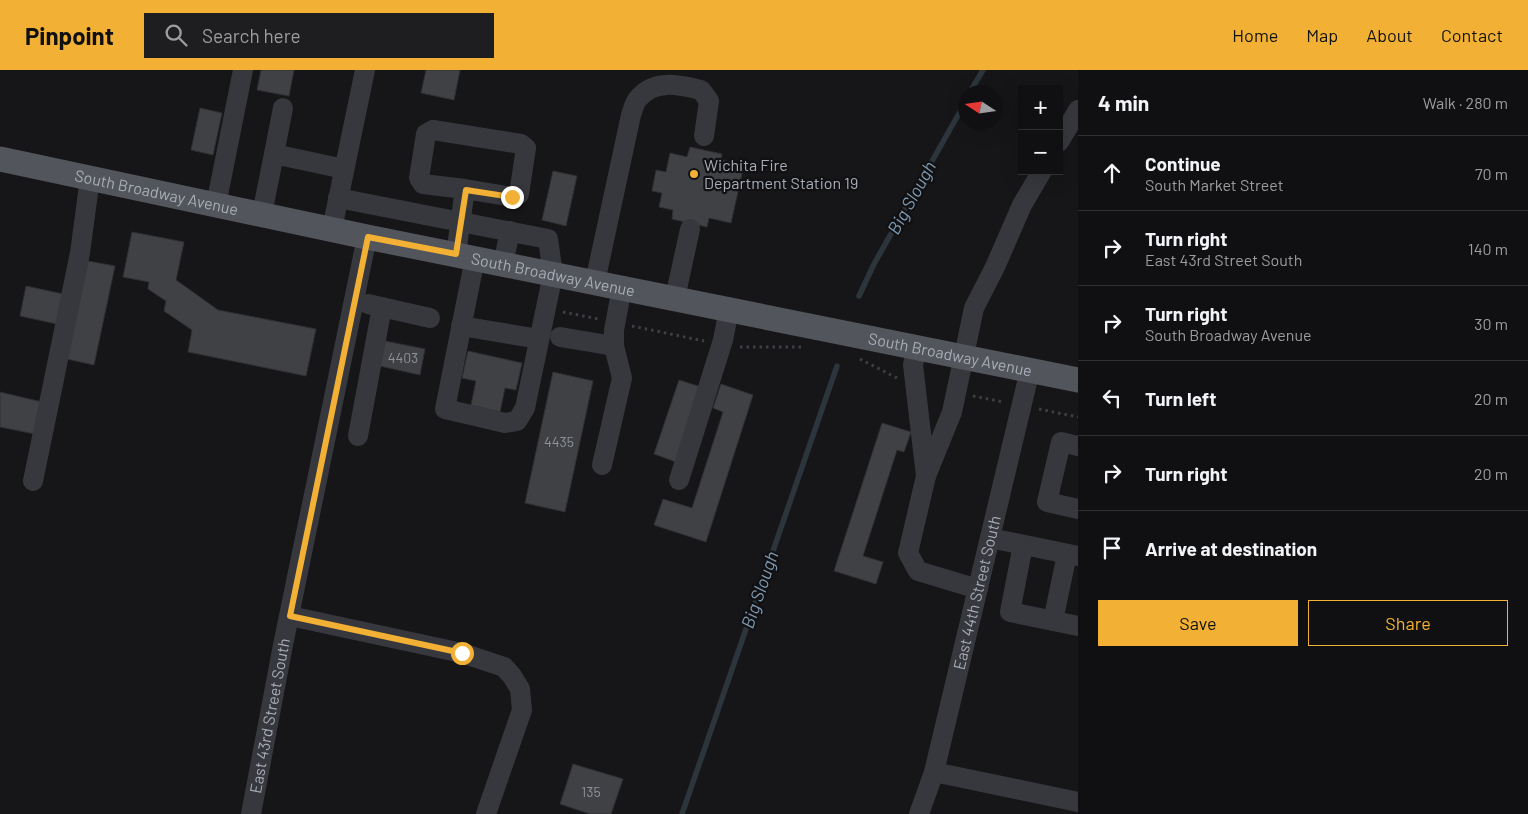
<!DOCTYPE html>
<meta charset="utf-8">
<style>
body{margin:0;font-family:Barlow,sans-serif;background:#1e1e20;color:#f1f3f6}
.controls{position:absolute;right:15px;top:15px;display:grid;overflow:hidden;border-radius:0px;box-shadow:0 5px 20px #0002}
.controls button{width:45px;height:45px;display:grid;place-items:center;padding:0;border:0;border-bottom:1px solid #303032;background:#101012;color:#f1f3f6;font:25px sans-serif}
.compass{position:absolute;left:958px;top:15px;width:45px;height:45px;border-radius:50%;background:#101012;box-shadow:0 5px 20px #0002;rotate:282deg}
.stop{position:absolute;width:15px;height:15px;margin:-11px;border:4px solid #f2b134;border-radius:50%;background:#fff}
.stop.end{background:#f2b134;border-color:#fff;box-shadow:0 1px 5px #0008}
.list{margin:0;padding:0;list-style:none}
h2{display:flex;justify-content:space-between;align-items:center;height:65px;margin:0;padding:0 20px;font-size:21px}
h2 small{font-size:16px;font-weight:400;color:#9c9d9f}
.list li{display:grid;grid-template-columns:32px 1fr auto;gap:15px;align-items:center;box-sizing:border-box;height:75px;padding:0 20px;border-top:1px solid #303032}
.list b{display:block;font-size:19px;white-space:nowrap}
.list p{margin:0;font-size:16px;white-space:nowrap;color:#9c9d9f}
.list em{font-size:16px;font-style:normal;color:#9c9d9f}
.actions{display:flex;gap:10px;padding:15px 20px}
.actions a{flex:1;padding:11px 0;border:1px solid #f2b134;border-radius:0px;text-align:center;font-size:18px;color:#f2b134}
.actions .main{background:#f2b134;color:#111}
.icon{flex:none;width:28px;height:28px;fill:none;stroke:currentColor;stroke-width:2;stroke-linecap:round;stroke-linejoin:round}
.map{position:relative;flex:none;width:1078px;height:744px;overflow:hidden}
header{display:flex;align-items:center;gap:30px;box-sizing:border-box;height:70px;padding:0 25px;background:#f2b134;color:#111}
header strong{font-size:24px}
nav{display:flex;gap:28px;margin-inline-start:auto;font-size:18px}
.search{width:350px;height:45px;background:#1e1e20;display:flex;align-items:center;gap:12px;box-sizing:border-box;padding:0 18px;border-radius:0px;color:#9c9d9f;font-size:19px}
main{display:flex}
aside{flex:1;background:#101012}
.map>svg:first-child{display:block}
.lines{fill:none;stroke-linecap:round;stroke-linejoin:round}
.stream{stroke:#2c353c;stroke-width:5.5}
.building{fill:#404145;stroke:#303034}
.path{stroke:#3d3f44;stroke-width:3;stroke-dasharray:2.5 4;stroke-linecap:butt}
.minor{stroke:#37383d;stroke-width:20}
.major{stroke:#53555c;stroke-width:25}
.route{stroke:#f2b134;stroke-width:6}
.poi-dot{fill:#f2b134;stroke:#111113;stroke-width:2}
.labels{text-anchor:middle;stroke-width:4.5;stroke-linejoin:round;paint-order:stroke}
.number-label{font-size:14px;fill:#8e929b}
.poi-label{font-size:16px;fill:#a8adb8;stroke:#111113;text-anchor:start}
.street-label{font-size:16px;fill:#a8adb8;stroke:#111113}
.water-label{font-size:18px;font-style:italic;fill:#7f9bb3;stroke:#111113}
</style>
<header>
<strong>Pinpoint</strong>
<div class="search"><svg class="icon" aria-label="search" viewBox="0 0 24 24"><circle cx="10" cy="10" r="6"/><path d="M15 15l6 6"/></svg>Search here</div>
<nav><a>Home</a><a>Map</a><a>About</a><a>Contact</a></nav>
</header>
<main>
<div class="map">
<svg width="1078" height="744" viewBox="0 0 1078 744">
<rect width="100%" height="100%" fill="#161618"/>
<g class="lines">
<!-- stream -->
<path class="stream" d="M 970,22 L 983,0
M 859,226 L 874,194 L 966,31
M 682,744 L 837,296"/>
</g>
<!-- building -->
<path class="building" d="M 261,0 L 294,0 L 289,26 L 257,20 Z
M 426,0 L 460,0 L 454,30 L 421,23 Z
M 200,38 L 222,43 L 213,85 L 191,80 Z
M 690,77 L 722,84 L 721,90 L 744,95 L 731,153 L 709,148 L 707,157 L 672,149 L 673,140 L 659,137 L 662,123 L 652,121 L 656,100 L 666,102 L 670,83 L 687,87 Z
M 553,101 L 577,106 L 566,156 L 542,150 Z
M 132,162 L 184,172 L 176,210 L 218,240 L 316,259 L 306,306 L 188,282 L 192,260 L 164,241 L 166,231 L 148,219 L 149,212 L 123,207 Z
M 88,191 L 115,196 L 94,295 L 67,289 Z
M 26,216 L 63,224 L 57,254 L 20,246 Z
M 385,271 L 425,279 L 420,305 L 380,296 Z
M 468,281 L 522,293 L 516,320 L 505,318 L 500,342 L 471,335 L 476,311 L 462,308 Z
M 553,302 L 593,311 L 565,442 L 525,433 Z
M 679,310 L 701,317 L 676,392 L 654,384 Z
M 721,314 L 753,325 L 706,472 L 654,455 L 663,429 L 692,438 L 723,342 L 713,338 Z
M 0,322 L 42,332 L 35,364 L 0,357 Z
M 882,353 L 911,362 L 904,382 L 897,380 L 863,486 L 883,492 L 876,514 L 834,501 Z
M 573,694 L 623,709 L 611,744 L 590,744 L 560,734 Z"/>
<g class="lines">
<!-- path -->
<path class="path" d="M 563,242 L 599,249
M 632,256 L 704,271
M 740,277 L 801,277
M 860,289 L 897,308
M 973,326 L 1004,332
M 1039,339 L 1078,347"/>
<!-- minor -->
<g class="minor">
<path d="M 283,38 L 274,84 L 344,99"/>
<path d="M 1059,72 L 1078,40"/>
<path d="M 338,128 L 548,169 L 553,204 L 525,338 L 517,351 L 505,353 L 445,339 L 475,188"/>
<path d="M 216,135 L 243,0"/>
<path d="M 262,144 L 274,84"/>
<path d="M 332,159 L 365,0"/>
<path d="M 456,184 L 465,119 L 512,127 L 519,124 L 526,78 L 521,74 L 433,60 L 426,64 L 419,108 L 423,114 L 465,119"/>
<path d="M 503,194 L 510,161"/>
<path d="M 595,212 L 631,45 C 633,40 634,34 637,30 C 653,8 680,15 701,20 L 709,31 L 704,66"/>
<path d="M 675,228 L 690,159"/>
<path d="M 368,234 L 430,248"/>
<path d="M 461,256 L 539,269"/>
<path d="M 560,267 L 614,276"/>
<path d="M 917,277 L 913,295 L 926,406 L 908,483 L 918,501 L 978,519"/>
<path d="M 358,366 L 382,237"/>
<path d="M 1078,376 L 1061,372 L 1047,432 L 1078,439"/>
<path d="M 602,395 L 622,308 L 614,276 L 614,260 L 622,218"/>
<path d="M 926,406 L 952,342 L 974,238 L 995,197 L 1022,135 L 1042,101"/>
<path d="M 679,410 L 723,270 L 729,239"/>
<path d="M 33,411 L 80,183 L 90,108"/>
<path d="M 990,468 L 1078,486"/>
<path d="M 1023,475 L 1010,542 L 1078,556"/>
<path d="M 290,546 L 462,583 L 504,597 L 512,606 L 520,619 L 522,640 L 486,744"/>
<path d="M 1053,551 L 1067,484"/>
<path d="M 934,702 L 1078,732"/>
<path id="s1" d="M 251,744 L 283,575 L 367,167"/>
<path id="s2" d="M 919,744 L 934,702 L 1030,300"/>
</g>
<!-- major -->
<path class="major" id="s3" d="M 0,89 L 367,167 L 1078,310"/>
</g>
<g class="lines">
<!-- route -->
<path class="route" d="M 462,583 L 290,546 L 368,167 L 456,184 L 466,120 L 512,127"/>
</g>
<!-- markers -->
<circle class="poi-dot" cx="694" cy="104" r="5"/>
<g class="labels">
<!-- number labels -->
<g class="number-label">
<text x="403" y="293">4403</text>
<text x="559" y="377">4435</text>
<text x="591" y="727">135</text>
</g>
<!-- poi labels -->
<g class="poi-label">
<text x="704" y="101">Wichita Fire<tspan x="704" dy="18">Department Station 19</tspan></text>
</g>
<!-- street labels -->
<g class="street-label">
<text dy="6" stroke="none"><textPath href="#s3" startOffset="160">South Broadway Avenue</textPath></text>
<text dy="6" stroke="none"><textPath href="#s3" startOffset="565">South Broadway Avenue</textPath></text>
<text dy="6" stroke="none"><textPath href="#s3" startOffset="970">South Broadway Avenue</textPath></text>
<text dy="6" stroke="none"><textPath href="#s2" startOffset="229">East 44th Street South</textPath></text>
<text dy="6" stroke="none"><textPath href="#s1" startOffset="100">East 43rd Street South</textPath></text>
</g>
<!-- water labels -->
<g class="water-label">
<text transform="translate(912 128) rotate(-61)" y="6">Big Slough</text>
<text transform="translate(760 520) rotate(-71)" y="6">Big Slough</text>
</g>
</g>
</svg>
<div class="controls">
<button>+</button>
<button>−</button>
</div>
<svg class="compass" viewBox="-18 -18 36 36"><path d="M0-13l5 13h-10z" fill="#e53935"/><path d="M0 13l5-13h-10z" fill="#9c9d9f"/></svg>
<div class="stop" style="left:462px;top:583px"></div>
<div class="stop end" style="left:512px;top:127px"></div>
</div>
<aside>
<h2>4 min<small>Walk · 280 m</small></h2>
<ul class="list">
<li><svg class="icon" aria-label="ahead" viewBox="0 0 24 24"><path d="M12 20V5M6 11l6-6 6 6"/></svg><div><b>Continue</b><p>South Market Street</p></div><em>70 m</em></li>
<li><svg class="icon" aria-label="right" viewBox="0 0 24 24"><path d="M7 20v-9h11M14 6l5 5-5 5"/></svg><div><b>Turn right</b><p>East 43rd Street South</p></div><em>140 m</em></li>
<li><svg class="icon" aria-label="right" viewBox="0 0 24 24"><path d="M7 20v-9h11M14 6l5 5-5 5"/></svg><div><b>Turn right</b><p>South Broadway Avenue</p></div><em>30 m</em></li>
<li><svg class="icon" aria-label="left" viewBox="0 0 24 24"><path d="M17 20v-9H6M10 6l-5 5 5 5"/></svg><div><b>Turn left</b></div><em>20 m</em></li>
<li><svg class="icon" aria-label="right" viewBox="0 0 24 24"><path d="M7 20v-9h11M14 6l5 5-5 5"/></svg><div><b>Turn right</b></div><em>20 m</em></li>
<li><svg class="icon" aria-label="arrive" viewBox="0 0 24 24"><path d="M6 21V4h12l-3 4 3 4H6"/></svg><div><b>Arrive at destination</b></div></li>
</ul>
<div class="actions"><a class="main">Save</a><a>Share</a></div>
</aside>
</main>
